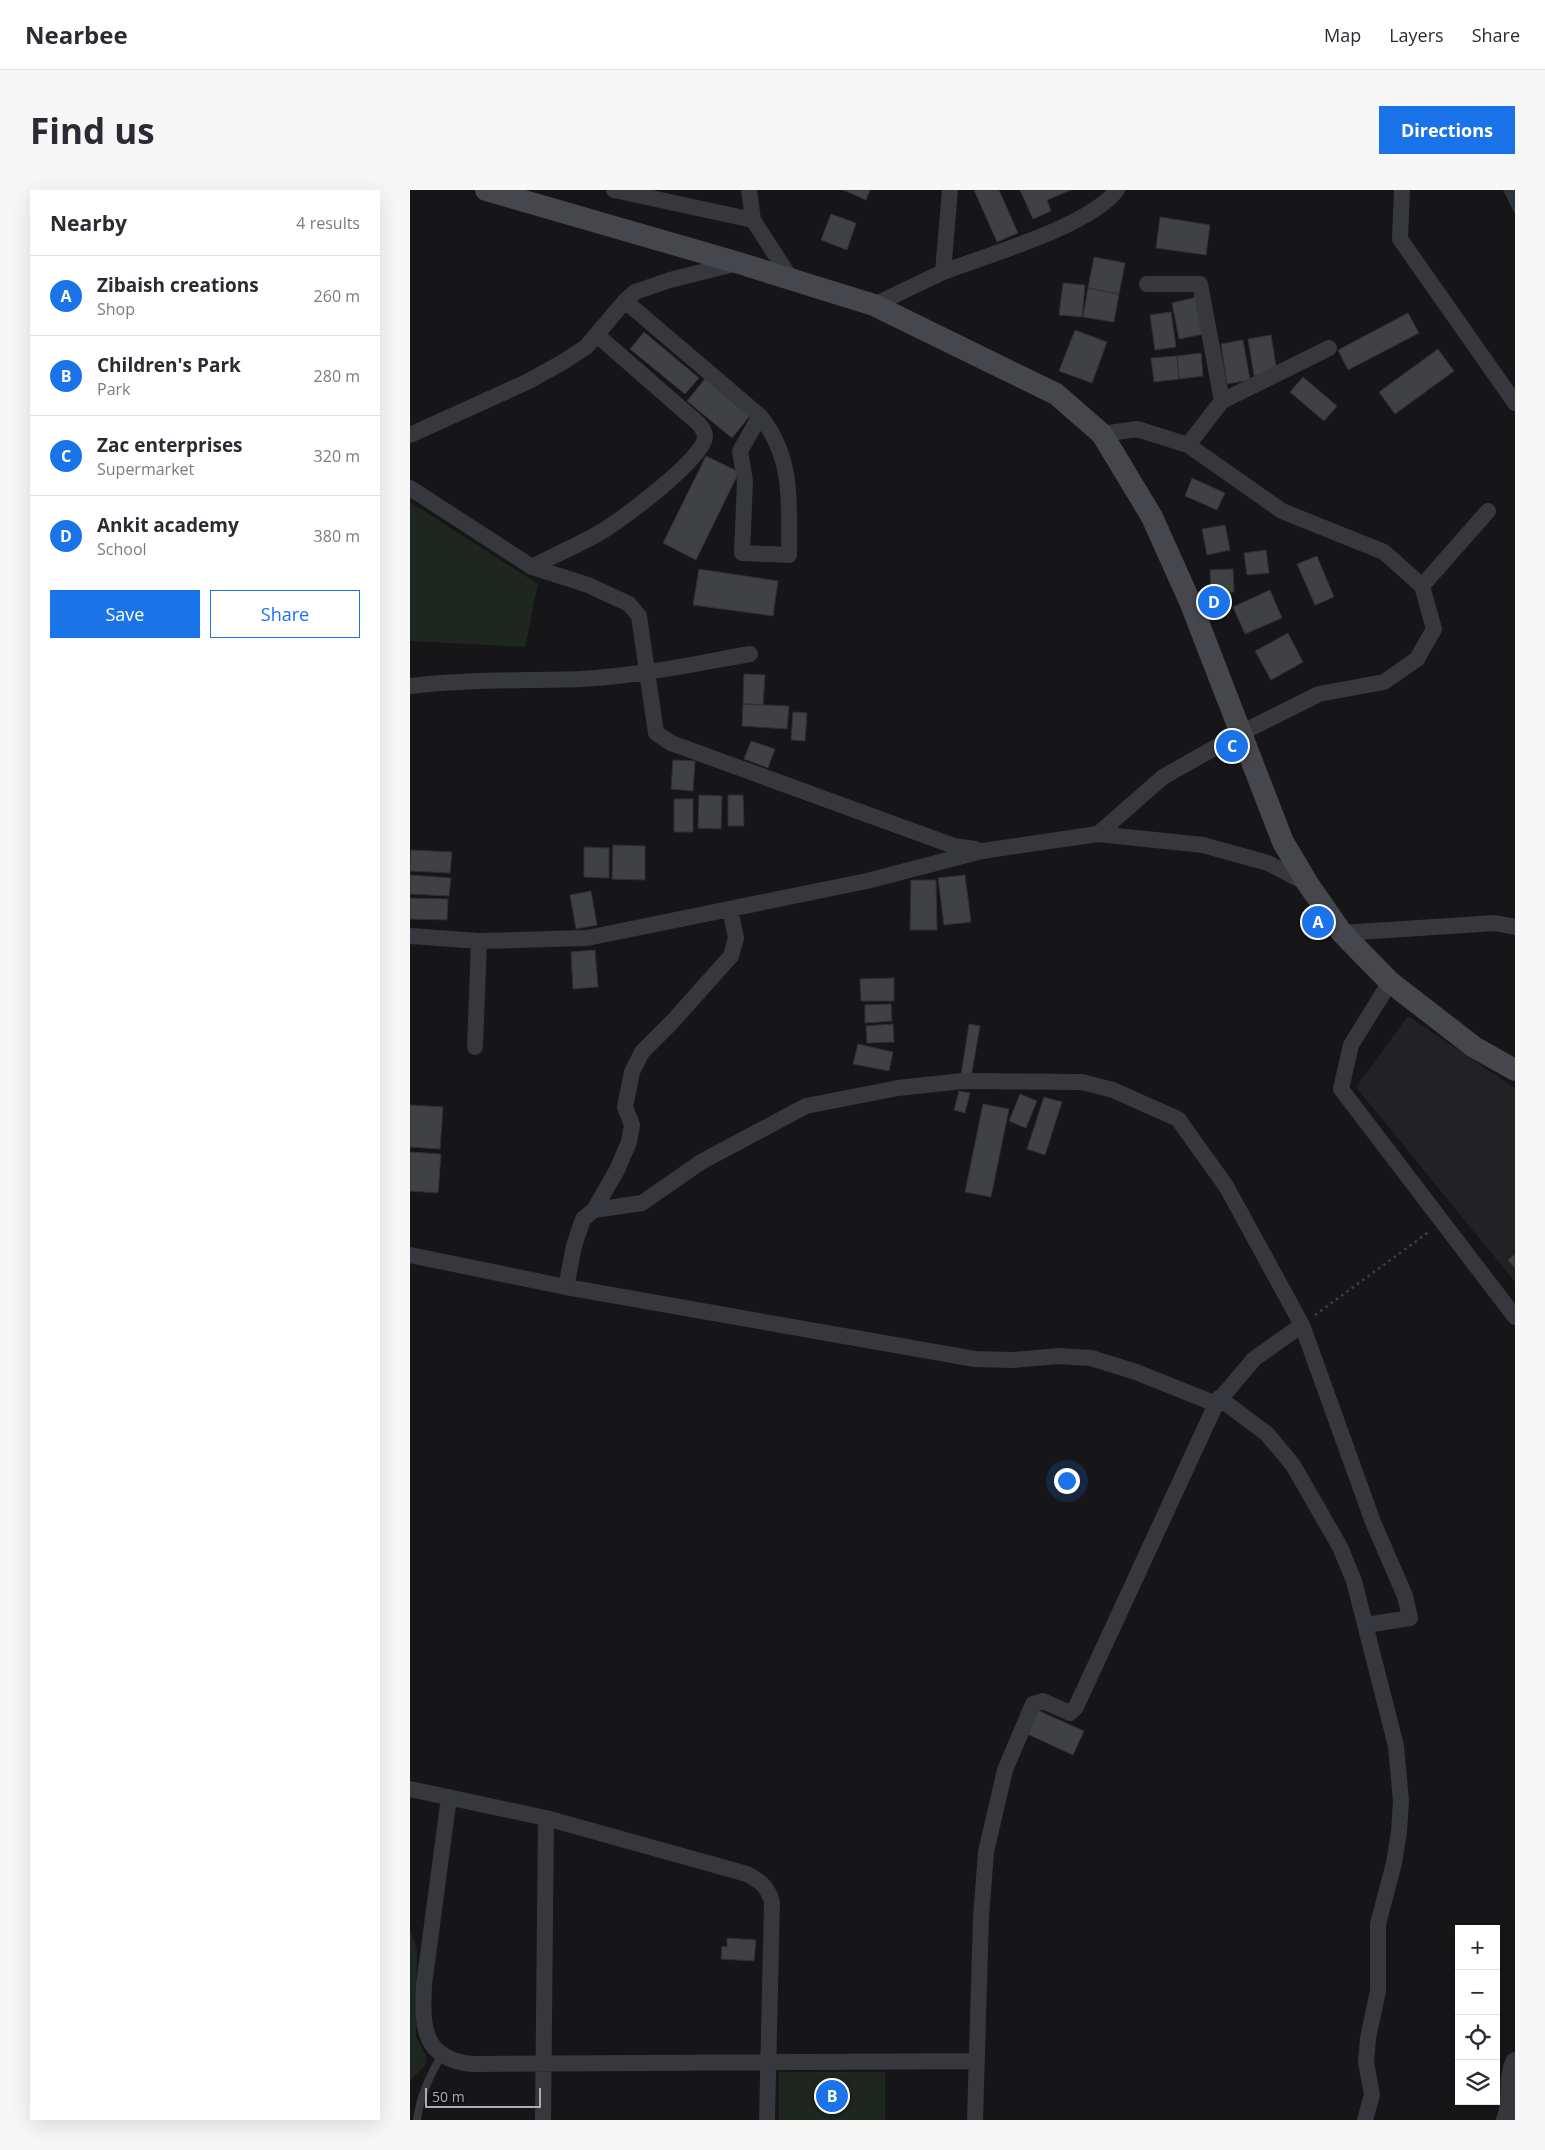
<!DOCTYPE html>
<meta charset="utf-8">
<style>
body{margin:0;font-family:"Open Sans",sans-serif;background:#f7f7f7;color:#2b2b33}
.controls{position:absolute;right:15px;bottom:15px;display:grid;overflow:hidden;border-radius:0px;box-shadow:0 5px 20px #0002}
.controls button{width:45px;height:45px;display:grid;place-items:center;padding:0;border:0;border-bottom:1px solid #e1e1e2;background:#fff;color:#2b2b33;font:25px sans-serif}
.scale{position:absolute;left:15px;bottom:12px;width:116px;box-sizing:border-box;padding-left:5px;border:2px solid #a8adb8;border-top:0;font-size:14px;line-height:18px;white-space:nowrap;color:#a8adb8;-webkit-text-stroke:4px #111113;paint-order:stroke}
.you{position:absolute;left:656px;top:1290px;width:18px;height:18px;margin:-12px;border:4px solid #fff;border-radius:50%;background:#1a73e8;box-shadow:0 0 0 8px #1a73e833}
.badge{display:grid;place-items:center;width:32px;height:32px;border-radius:50%;background:#1a73e8;color:#fff;font-size:16px;font-weight:700}
.pin{position:absolute;translate:-50% -50%;border:2px solid #fff;box-shadow:0 1px 5px #0006}
.list{margin:0;padding:0;list-style:none}
h2{display:flex;justify-content:space-between;align-items:center;height:65px;margin:0;padding:0 20px;font-size:21px}
h2 small{font-size:16px;font-weight:400;color:#7c7c81}
.list li{display:grid;grid-template-columns:32px 1fr auto;gap:15px;align-items:center;box-sizing:border-box;height:80px;padding:0 20px;border-top:1px solid #e1e1e2}
.list b{display:block;font-size:19px;white-space:nowrap}
.list p{margin:0;font-size:16px;white-space:nowrap;color:#7c7c81}
.list em{font-size:16px;font-style:normal;color:#7c7c81}
.actions{display:flex;gap:10px;padding:15px 20px}
.actions a{flex:1;padding:11px 0;border:1px solid #1a73e8;border-radius:0px;text-align:center;font-size:18px;color:#1a73e8}
.actions .main{background:#1a73e8;color:#fff}
.icon{flex:none;width:28px;height:28px;fill:none;stroke:currentColor;stroke-width:2;stroke-linecap:round;stroke-linejoin:round}
.map{position:relative;flex:none;width:1105px;height:1930px;overflow:hidden;border-radius:0px}
header{display:flex;align-items:center;gap:30px;box-sizing:border-box;height:70px;padding:0 25px;background:#fff;border-bottom:1px solid #e1e1e2}
header strong{font-size:24px}
nav{display:flex;gap:28px;margin-inline-start:auto;font-size:18px}
.intro{display:flex;align-items:center;justify-content:space-between;box-sizing:border-box;height:120px;padding:0 30px}
h1{margin:0;font-size:35px}
.button{padding:12px 22px;border-radius:0px;background:#1a73e8;color:#fff;font-size:18px;font-weight:700}
main{display:flex;gap:30px;padding:0 30px}
aside{flex:1;background:#fff;border-radius:0px;box-shadow:0 5px 20px #0002}
.map>svg:first-child{display:block}
.built{fill:#222225}
.green{fill:#1e261f}
.water{fill:#2c353c}
.building{fill:#404145;stroke:#303034}
.lines{fill:none;stroke-linecap:round;stroke-linejoin:round}
.path{stroke:#3d3f44;stroke-width:2.5;stroke-dasharray:2.5 4;stroke-linecap:butt}
.service{stroke:#37383d;stroke-width:8}
.minor{stroke:#37383d;stroke-width:16}
.tertiary{stroke:#37383d;stroke-width:20}
.secondary{stroke:#45474d;stroke-width:22}
</style>
<header>
<strong>Nearbee</strong>
<nav><a>Map</a><a>Layers</a><a>Share</a></nav>
</header>
<div class="intro"><h1>Find us</h1><a class="button">Directions</a></div>
<main>
<aside>
<h2>Nearby<small>4 results</small></h2>
<ul class="list">
<li><span class="badge">A</span><div><b>Zibaish creations</b><p>Shop</p></div><em>260 m</em></li>
<li><span class="badge">B</span><div><b>Children's Park</b><p>Park</p></div><em>280 m</em></li>
<li><span class="badge">C</span><div><b>Zac enterprises</b><p>Supermarket</p></div><em>320 m</em></li>
<li><span class="badge">D</span><div><b>Ankit academy</b><p>School</p></div><em>380 m</em></li>
</ul>
<div class="actions"><a class="main">Save</a><a>Share</a></div>
</aside>
<div class="map">
<svg width="1105" height="1930" viewBox="0 0 1105 1930">
<rect width="100%" height="100%" fill="#161618"/>
<!-- built -->
<path class="built" d="M 998,826 L 1105,898 L 1105,1092 L 946,897 Z"/>
<!-- green -->
<path class="green" d="M 0,312 L 128,394 L 115,457 L 0,451 Z
M 0,1740 L 7,1758 L 6,1846 L 17,1868 L 15,1876 L 0,1890 Z
M 369,1882 L 475,1882 L 475,1930 L 369,1930 Z"/>
<!-- water -->
<path class="water" d="M 1093,0 L 1105,0 L 1105,24 Z"/>
<!-- building -->
<path class="building" d="M 433,0 L 460,0 L 456,10 Z
M 564,0 L 589,0 L 608,43 L 587,52 Z
M 610,0 L 661,0 L 637,10 L 641,21 L 623,29 Z
M 421,24 L 446,33 L 437,60 L 411,50 Z
M 750,27 L 800,35 L 796,65 L 746,58 Z
M 684,67 L 715,73 L 709,104 L 678,98 Z
M 653,93 L 675,95 L 672,127 L 649,125 Z
M 678,98 L 709,104 L 704,132 L 673,127 Z
M 787,107 L 794,144 L 769,149 L 762,113 Z
M 761,122 L 766,157 L 745,160 L 740,125 Z
M 998,123 L 1009,143 L 938,180 L 928,160 Z
M 665,140 L 697,152 L 682,193 L 649,181 Z
M 234,142 L 289,188 L 275,204 L 220,159 Z
M 861,145 L 867,182 L 844,186 L 838,149 Z
M 833,150 L 840,190 L 817,194 L 811,154 Z
M 1028,159 L 1044,181 L 985,224 L 969,202 Z
M 791,163 L 793,186 L 769,189 L 767,166 Z
M 767,166 L 769,189 L 744,192 L 741,168 Z
M 298,185 L 343,222 L 322,248 L 277,211 Z
M 893,187 L 927,216 L 914,231 L 880,202 Z
M 296,266 L 329,282 L 286,370 L 253,353 Z
M 782,288 L 815,303 L 807,320 L 775,306 Z
M 815,335 L 820,360 L 797,365 L 792,339 Z
M 856,360 L 859,383 L 837,385 L 834,363 Z
M 907,366 L 924,407 L 905,415 L 887,374 Z
M 289,379 L 368,391 L 363,426 L 283,415 Z
M 823,379 L 824,402 L 801,404 L 800,380 Z
M 860,400 L 872,428 L 835,444 L 823,417 Z
M 878,443 L 893,472 L 861,490 L 845,461 Z
M 334,484 L 355,485 L 353,515 L 333,514 Z
M 333,514 L 379,516 L 377,539 L 332,536 Z
M 383,522 L 397,523 L 395,551 L 381,550 Z
M 341,551 L 365,559 L 358,578 L 334,569 Z
M 263,570 L 285,571 L 283,601 L 261,599 Z
M 289,605 L 312,606 L 311,639 L 288,638 Z
M 318,605 L 333,605 L 334,636 L 318,636 Z
M 264,609 L 283,609 L 283,642 L 264,642 Z
M 203,655 L 235,656 L 235,690 L 202,689 Z
M 174,657 L 199,658 L 199,688 L 174,687 Z
M 1,660 L 42,662 L 40,683 L 0,681 Z
M 0,685 L 41,688 L 39,706 L 0,704 Z
M 555,685 L 561,732 L 534,735 L 528,688 Z
M 501,690 L 526,690 L 527,740 L 500,740 Z
M 181,701 L 187,735 L 166,739 L 160,705 Z
M 0,708 L 38,709 L 37,730 L 0,729 Z
M 185,760 L 188,797 L 163,799 L 161,762 Z
M 484,788 L 484,811 L 451,811 L 450,789 Z
M 481,814 L 482,831 L 455,833 L 455,815 Z
M 483,834 L 484,852 L 457,853 L 456,836 Z
M 559,834 L 570,836 L 561,887 L 551,885 Z
M 448,854 L 483,862 L 479,881 L 443,874 Z
M 549,901 L 560,903 L 555,923 L 544,920 Z
M 610,904 L 627,911 L 616,938 L 599,931 Z
M 634,907 L 652,912 L 635,965 L 617,959 Z
M 573,914 L 599,919 L 581,1007 L 555,1002 Z
M 0,915 L 33,917 L 30,959 L 0,957 Z
M 0,962 L 31,964 L 28,1003 L 0,1001 Z
M 1105,1064 L 1105,1078 L 1098,1070 Z
M 625,1519 L 674,1541 L 663,1565 L 615,1543 Z
M 317,1748 L 346,1750 L 344,1771 L 311,1769 L 312,1756 L 317,1757 Z"/>
<g class="lines">
<!-- path -->
<path class="path" d="M 905,1125 L 1020,1041"/>
<!-- service -->
<path class="service" d="M 7,1930 C 10,1906 19,1886 32,1865"/>
<!-- minor -->
<path class="minor" d="M 204,0 L 343,30
M 339,0 L 343,30 L 381,89
M 992,0 L 990,49 L 1105,213
M 533,82 C 578,65 680,36 707,0
M 737,94 L 790,94 L 812,211
M 215,111 L 350,226 C 384,268 379,314 379,365 L 332,363 L 335,291 L 330,261 L 350,226
M 464,115 L 533,82 L 540,0
M 0,245 L 119,191 L 153,172 L 176,157 L 215,111 L 225,102 L 260,90 L 328,73
M 778,255 L 812,211 L 919,158
M 0,298 L 122,377 L 178,395 L 219,414 L 229,426 L 246,543 L 261,553 L 544,656 L 565,659
M 122,377 C 144,365 169,355 191,342 C 211,330 294,269 295,247 C 295,241 292,238 289,234 L 187,145
M 1012,396 L 1078,321
M 0,496 C 57,489 114,491 171,489 C 228,486 284,474 340,464
M 688,644 L 753,587 L 831,543 L 909,504 L 974,492 L 1007,469 L 1024,439 L 1012,396 L 974,362 L 872,321 L 778,255 L 727,239 L 692,244
M 932,743 L 1085,733 L 1105,737
M 0,746 L 69,751 L 177,748 L 457,691 L 572,661 L 688,644 L 793,655 L 858,673 L 898,694
M 980,792 L 941,855 L 931,899 L 1105,1127
M 65,857 L 69,751
M 184,1020 L 232,1013 L 291,972 L 396,916 L 488,898 L 553,891 L 672,892 L 703,900 L 768,929 L 816,996 L 892,1135 L 963,1332 L 995,1406 L 1000,1428 L 956,1435
M 0,1065 L 156,1097 L 565,1169 L 603,1170 L 648,1166 L 681,1168 L 726,1182 L 806,1214 L 666,1517 L 660,1523 L 633,1511 L 623,1514 L 595,1580 L 576,1662 L 571,1727 L 565,1930
M 156,1097 L 164,1056 L 173,1029 L 184,1020 L 207,980 L 219,952 L 222,935 L 215,917 L 222,882 L 232,862 L 262,832 L 321,766 L 326,748 L 320,719
M 809,1208 L 857,1244 L 883,1275 L 930,1357 L 944,1391 L 986,1556 L 991,1611 L 989,1642 L 984,1673 L 968,1734 L 968,1801 L 958,1848 L 956,1872 L 962,1905 L 955,1930
M 806,1214 L 844,1169 L 892,1135
M 0,1599 L 136,1628 L 337,1684 C 350,1691 358,1697 362,1712 L 357,1930
M 39,1607 L 14,1795 C 12,1836 12,1869 62,1874 L 566,1871
M 133,1930 L 136,1628"/>
<!-- tertiary -->
<path class="tertiary" d="M 1096,1930 C 1104,1911 1097,1890 1105,1872"/>
<!-- secondary -->
<path class="secondary" d="M 76,0 L 329,73 L 464,115 L 646,204 L 692,244 L 742,327 L 781,414 L 873,652 L 898,694 L 932,743 L 980,792 L 1064,857 L 1105,880"/>
</g>
</svg>
<div class="controls">
<button>+</button>
<button>−</button>
<button><svg class="icon" aria-label="locate" viewBox="0 0 24 24"><circle cx="12" cy="12" r="6"/><path d="M12 2v4M12 18v4M2 12h4M18 12h4"/></svg></button>
<button><svg class="icon" aria-label="layers" viewBox="0 0 24 24"><path d="M12 4l9 5-9 5-9-5zM3 14l9 5 9-5"/></svg></button>
</div>
<div class="scale">50 m</div>
<div class="you"></div>
<div class="pin badge" style="left:908px;top:732px">A</div>
<div class="pin badge" style="left:422px;top:1906px">B</div>
<div class="pin badge" style="left:822px;top:556px">C</div>
<div class="pin badge" style="left:804px;top:412px">D</div>
</div>
</main>
